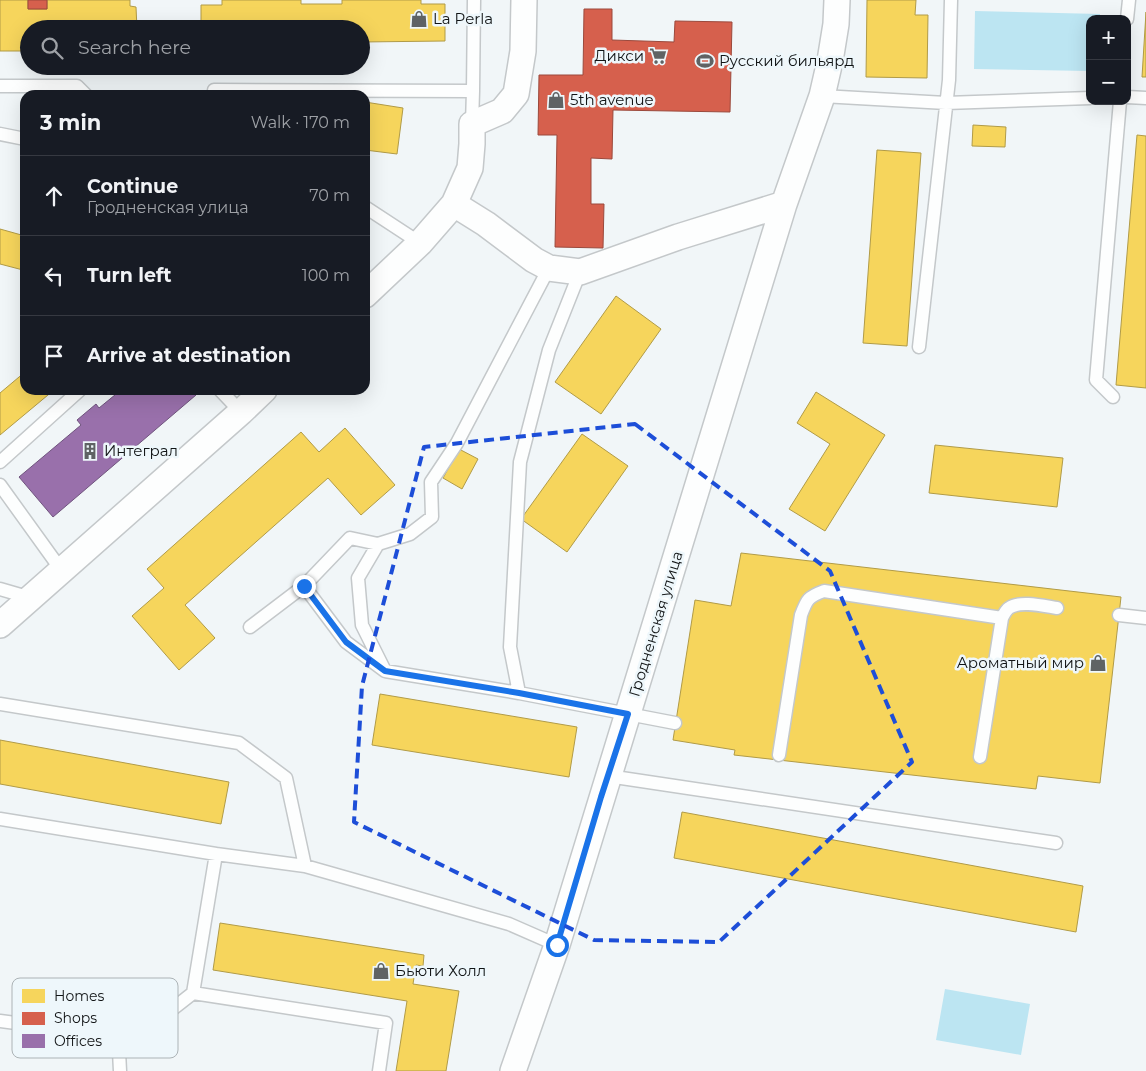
<!DOCTYPE html>
<meta charset="utf-8">
<style>
body{margin:0;font-family:Montserrat,sans-serif;background:#242831;color:#f1f3f6}
.controls{position:absolute;right:15px;top:15px;display:grid;overflow:hidden;border-radius:10px;box-shadow:0 5px 20px #0002}
.controls button{width:45px;height:45px;display:grid;place-items:center;padding:0;border:0;border-bottom:1px solid #363941;background:#171b24;color:#f1f3f6;font:25px sans-serif}
.stop{position:absolute;width:15px;height:15px;margin:-11px;border:4px solid #1a73e8;border-radius:50%;background:#fff}
.stop.end{background:#1a73e8;border-color:#fff;box-shadow:0 1px 5px #0008}
.list{margin:0;padding:0;list-style:none}
h2{display:flex;justify-content:space-between;align-items:center;height:65px;margin:0;padding:0 20px;font-size:21px}
h2 small{font-size:16px;font-weight:400;color:#9ea1a6}
.list li{display:grid;grid-template-columns:32px 1fr auto;gap:15px;align-items:center;box-sizing:border-box;height:80px;padding:0 20px;border-top:1px solid #363941}
.list b{display:block;font-size:19px;white-space:nowrap}
.list p{margin:0;font-size:16px;white-space:nowrap;color:#9ea1a6}
.list em{font-size:16px;font-style:normal;color:#9ea1a6}
.icon{flex:none;width:28px;height:28px;fill:none;stroke:currentColor;stroke-width:2;stroke-linecap:round;stroke-linejoin:round}
.map{position:relative;flex:none;width:1146px;height:1071px;overflow:hidden}
.search{position:absolute;background:#171b24;box-shadow:0 5px 20px #0002;left:20px;top:20px;width:350px;height:55px;display:flex;align-items:center;gap:12px;box-sizing:border-box;padding:0 18px;border-radius:28px;color:#9ea1a6;font-size:19px}
.panel{position:absolute;background:#171b24;box-shadow:0 5px 20px #0002;left:20px;top:90px;width:350px;height:305px;border-radius:15px}
.map>svg:first-child{display:block}
.green{fill:#bce5f2}
.homes{fill:#f6d55c;stroke:#b19b47}
.shops{fill:#d6604d;stroke:#9b493c}
.offices{fill:#9970ab;stroke:#70547e}
.lines{fill:none;stroke-linecap:round;stroke-linejoin:round}
.lane-casing{stroke:#c4c8ca;stroke-width:15}
.street-casing{stroke:#c4c8ca;stroke-width:28}
.lane{stroke:#fdfefe;stroke-width:12}
.street{stroke:#fdfefe;stroke-width:25}
.route{stroke:#1a73e8;stroke-width:6}
.marked{fill:none;stroke:#1d4ed8;stroke-width:4;stroke-dasharray:10 6;stroke-linejoin:round}
.labels{text-anchor:middle;stroke-width:5;stroke-linejoin:round;paint-order:stroke}
.poi-label{font-size:15px;fill:#111415;stroke:#eef7fb;text-anchor:start}
.street-label{font-size:15px;fill:#111415;stroke:#eef7fb}
.key{fill:#eef7fb;stroke:#acb3b6;stroke-width:1}
.key-label{font-size:14px;fill:#111415}
</style>
<div class="map">
<svg width="1146" height="1071" viewBox="0 0 1146 1071">
<rect width="100%" height="100%" fill="#f1f6f8"/>
<!-- green -->
<path class="green" d="M 975,11 L 1100,14 L 1100,19 L 1090,19 L 1090,71 L 974,69 Z
M 945,989 L 1030,1004 L 1021,1055 L 936,1040 Z"/>
<!-- homes -->
<path class="homes" d="M 0,0 L 28,0 L 28,9 L 47,9 L 47,0 L 130,0 L 130,6 L 136,7 L 137,29 L 29,29 L 29,51 L 0,51 Z
M 222,0 L 301,0 L 301,4 L 342,4 L 342,0 L 421,0 L 421,4 L 445,4 L 445,41 L 361,42 L 361,29 L 201,29 L 201,5 L 222,5 Z
M 867,0 L 916,0 L 915,15 L 928,15 L 927,78 L 866,77 Z
M 1146,12 L 1146,77 L 1142,77 Z
M 99,92 L 125,92 L 125,95 L 99,95 Z
M 365,102 L 403,108 L 397,154 L 365,150 Z
M 973,125 L 1006,127 L 1005,147 L 972,146 Z
M 1137,135 L 1146,136 L 1146,388 L 1116,385 Z
M 877,150 L 921,153 L 907,346 L 863,343 Z
M 0,229 L 25,236 L 25,262 L 23,270 L 0,264 Z
M 616,296 L 661,329 L 601,414 L 555,382 Z
M 25,372 L 25,390 L 54,390 L 0,435 L 0,393 Z
M 816,392 L 885,435 L 825,531 L 789,509 L 830,444 L 797,423 Z
M 345,428 L 395,485 L 361,515 L 328,478 L 185,605 L 215,638 L 179,670 L 132,616 L 164,588 L 147,569 L 301,432 L 319,452 Z
M 582,434 L 628,466 L 567,552 L 521,519 Z
M 935,445 L 1063,458 L 1057,507 L 929,493 Z
M 459,449 L 478,459 L 462,489 L 443,478 Z
M 741,553 L 1121,597 L 1100,783 L 1038,776 L 1036,789 L 734,755 L 735,750 L 673,740 L 695,600 L 731,606 Z
M 380,694 L 577,727 L 569,777 L 372,745 Z
M 0,740 L 229,782 L 221,824 L 0,784 Z
M 682,812 L 1083,886 L 1076,932 L 674,858 Z
M 220,923 L 424,955 L 423,966 L 416,965 L 413,984 L 459,991 L 446,1071 L 396,1071 L 407,1001 L 213,970 Z"/>
<!-- shops -->
<path class="shops" d="M 28,0 L 47,0 L 47,9 L 28,9 Z
M 584,9 L 612,9 L 612,40 L 674,42 L 675,21 L 732,22 L 730,112 L 613,110 L 612,159 L 591,158 L 591,204 L 604,204 L 603,248 L 555,247 L 557,135 L 538,135 L 539,75 L 583,75 Z"/>
<!-- offices -->
<path class="offices" d="M 121,390 L 192,390 L 196,395 L 53,517 L 19,477 L 81,425 L 77,420 L 96,404 L 99,408 Z"/>
<g class="lines">
<!-- lane casing -->
<g class="lane-casing">
<path id="lane" d="M 1127,19 L 1129,0
M 0,86 L 77,86 L 86,95
M 214,90 L 473,91 L 472,124
M 473,91 L 474,0
M 822,96 L 946,103 L 1090,98
M 1127,97 L 1146,98
M 0,134 L 25,139
M 365,207 L 420,243
M 919,347 L 949,80 L 951,0
M 220,390 L 241,412
M 1113,397 L 1096,380 L 1120,101
M 0,462 L 80,390
M 0,485 L 62,571
M 378,544 L 350,538 L 304,586 L 346,642 L 385,671 L 362,625 L 358,578 L 378,544 L 410,534 L 432,517 L 431,482 L 457,443 L 549,268
M 0,589 L 31,598
M 1119,615 L 1146,618
M 1002,618 C 1004,614 1006,610 1009,608 C 1020,600 1044,606 1057,608
M 250,627 L 304,586
M 385,671 L 519,693 L 510,647 L 520,462 L 549,350 L 580,272
M 519,693 L 675,723
M 0,704 L 239,743 L 286,778 L 305,866 L 509,924 L 557,945
M 779,755 L 801,615 C 807,599 808,597 824,591 L 1002,618 L 980,757
M 608,776 L 1056,843
M 0,819 L 216,854 L 305,866
M 216,854 L 193,993 L 386,1023 L 379,1071
M 0,1021 L 31,1025 L 119,1051 L 193,993
M 119,1051 L 120,1071"/>
</g>
<!-- street casing -->
<g class="street-casing">
<path id="street" d="M 454,204 L 486,224 L 534,260 L 549,268 L 580,272 L 678,237 L 784,204 L 557,945 L 513,1071
M 784,204 L 822,96 L 830,61 L 836,24 L 837,0
M 365,295 L 420,243 L 454,204 L 470,168 L 472,144 L 472,124 L 502,111 L 516,94 L 523,51 L 524,0
M 0,625 L 241,412 L 264,390"/>
</g>
<!-- lane -->
<use href="#lane" class="lane"/>
<!-- street -->
<use href="#street" class="street"/>
</g>
<g class="lines">
<!-- route -->
<path class="route" d="M 304,586 L 346,642 L 385,671 L 519,693 L 628,714 L 601,797 L 557,945"/>
</g>
<!-- marked area -->
<path class="marked" d="M 635,424 L 830,571 L 912,762 L 719,942 L 594,940 L 354,822 L 362,686 L 424,447 Z"/>
<!-- icons -->
<defs>
<g id="shop-bare" transform="scale(1.35)"><path d="M-5-2.5h2.3a2.7 3.5 0 0 1 5.4 0H5L5.5 6h-11ZM-1.5-2.5h3a1.5 2.3 0 0 0-3 0Z" fill="#5f6364" stroke="#eef7fb" stroke-width="2.5" paint-order="stroke"/></g>
<g id="supermarket-bare" transform="scale(1.35)"><path d="M-6-5.5h2.5l.6 2H6L4.5 2H-2.5L-4.4-4H-6ZM-1.5 3.2a1.3 1.3 0 1 0 .1 0ZM3 3.2a1.3 1.3 0 1 0 .1 0Z" fill="#5f6364" stroke="#eef7fb" stroke-width="2.5" paint-order="stroke"/></g>
<g id="stadium-bare" transform="scale(1.35)"><path d="M0-5a6.5 5 0 1 0 0 10a6.5 5 0 1 0 0-10ZM-3.5-1.8h7v3.6h-7Z" fill="#5f6364" stroke="#eef7fb" stroke-width="2.5" paint-order="stroke"/></g>
<g id="building-bare" transform="scale(1.35)"><path d="M-4-6H4V6H1V3H-1V6H-4ZM-2.5-4.3h1.7v1.8h-1.7ZM.8-4.3h1.7v1.8H.8ZM-2.5-1h1.7V.8h-1.7ZM.8-1h1.7V.8H.8Z" fill="#5f6364" stroke="#eef7fb" stroke-width="2.5" paint-order="stroke"/></g>
</defs>
<g fill-rule="evenodd">
<use href="#shop-bare" x="419" y="19"/>
<use href="#supermarket-bare" x="658" y="56"/>
<use href="#stadium-bare" x="705" y="61"/>
<use href="#shop-bare" x="556" y="100"/>
<use href="#building-bare" x="90" y="451"/>
<use href="#shop-bare" x="1098" y="663"/>
<use href="#shop-bare" x="381" y="971"/>
</g>
<g class="labels">
<!-- poi labels -->
<g class="poi-label">
<text x="433" y="24">La Perla</text>
<text x="644" y="61" text-anchor="end">Дикси</text>
<text x="719" y="66">Русский бильярд</text>
<text x="570" y="105">5th avenue</text>
<text x="104" y="456">Интеграл</text>
<text x="1084" y="668" text-anchor="end">Ароматный мир</text>
<text x="395" y="976">Бьюти Холл</text>
</g>
<!-- street labels -->
<g class="street-label">
<text transform="translate(656 624) rotate(-73)" y="5">Гродненская улица</text>
</g>
</g>
<!-- legend -->
<rect x="12" y="978" width="166" height="80" rx="8" class="key"/>
<rect x="22" y="989" width="23" height="14" fill="#f6d55c"/>
<rect x="22" y="1012" width="23" height="13" fill="#d6604d"/>
<rect x="22" y="1034" width="23" height="14" fill="#9970ab"/>
<g class="key-label">
<text x="54" y="1001">Homes</text>
<text x="54" y="1023">Shops</text>
<text x="54" y="1046">Offices</text>
</g>
</svg>
<div class="controls">
<button>+</button>
<button>−</button>
</div>
<div class="stop" style="left:557px;top:945px"></div>
<div class="stop end" style="left:304px;top:586px"></div>
<div class="search"><svg class="icon" aria-label="search" viewBox="0 0 24 24"><circle cx="10" cy="10" r="6"/><path d="M15 15l6 6"/></svg>Search here</div>
<section class="panel">
<h2>3 min<small>Walk · 170 m</small></h2>
<ul class="list">
<li><svg class="icon" aria-label="ahead" viewBox="0 0 24 24"><path d="M12 20V5M6 11l6-6 6 6"/></svg><div><b>Continue</b><p>Гродненская улица</p></div><em>70 m</em></li>
<li><svg class="icon" aria-label="left" viewBox="0 0 24 24"><path d="M17 20v-9H6M10 6l-5 5 5 5"/></svg><div><b>Turn left</b></div><em>100 m</em></li>
<li><svg class="icon" aria-label="arrive" viewBox="0 0 24 24"><path d="M6 21V4h12l-3 4 3 4H6"/></svg><div><b>Arrive at destination</b></div></li>
</ul>
</section>
</div>
